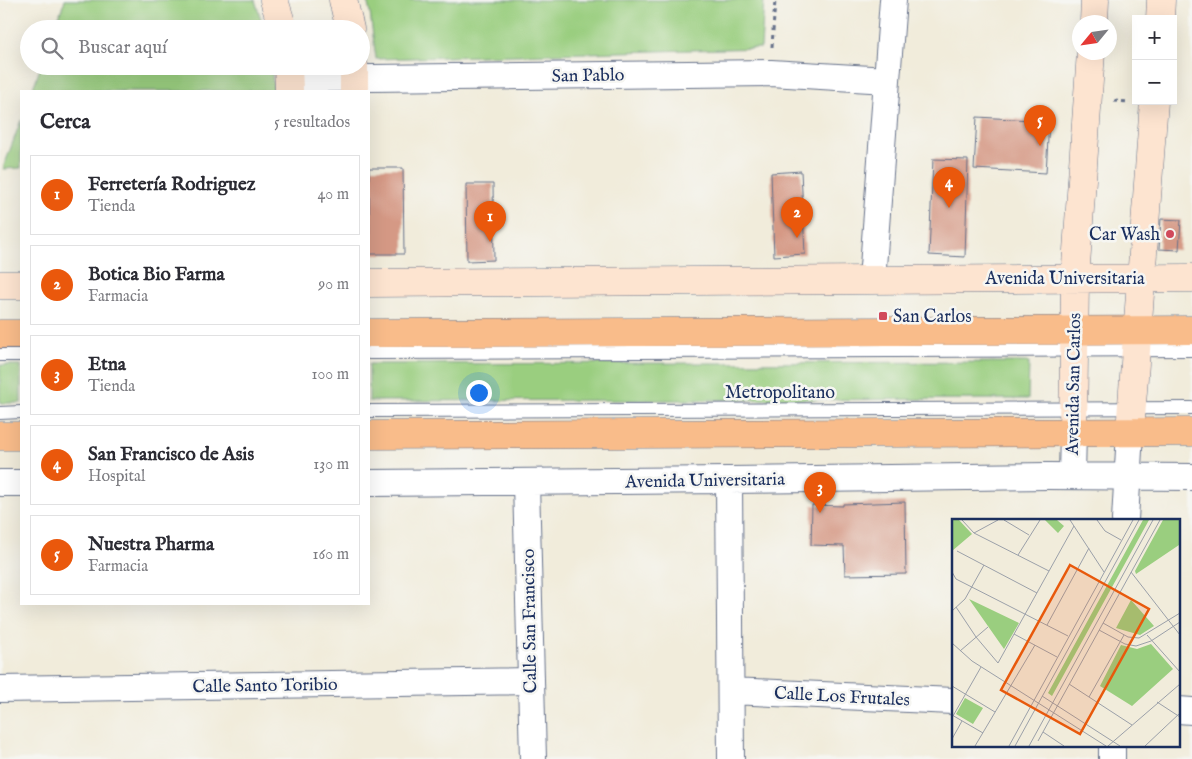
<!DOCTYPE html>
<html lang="es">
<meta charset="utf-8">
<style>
body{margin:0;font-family:"IM FELL English",serif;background:#f7f7f7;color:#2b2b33}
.controls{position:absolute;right:15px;top:15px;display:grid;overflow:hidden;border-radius:0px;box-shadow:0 5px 20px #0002}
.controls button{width:45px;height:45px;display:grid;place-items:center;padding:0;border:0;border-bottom:1px solid #e1e1e2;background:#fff;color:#2b2b33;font:25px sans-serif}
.compass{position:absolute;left:1072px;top:15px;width:45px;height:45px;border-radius:50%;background:#fff;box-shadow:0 5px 20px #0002;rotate:241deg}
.you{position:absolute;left:478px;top:392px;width:18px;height:18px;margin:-12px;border:4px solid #fff;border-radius:50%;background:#1a73e8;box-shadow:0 0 0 8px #1a73e833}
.badge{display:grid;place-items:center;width:32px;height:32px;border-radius:50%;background:#ea580c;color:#fff;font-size:16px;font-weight:700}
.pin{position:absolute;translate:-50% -41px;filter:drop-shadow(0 1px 2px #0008)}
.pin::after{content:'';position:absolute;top:26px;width:18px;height:15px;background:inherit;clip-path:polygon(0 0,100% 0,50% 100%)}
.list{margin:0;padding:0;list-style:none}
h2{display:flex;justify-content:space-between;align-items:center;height:65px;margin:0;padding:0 20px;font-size:21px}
h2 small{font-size:16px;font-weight:400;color:#7c7c81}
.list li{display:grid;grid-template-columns:32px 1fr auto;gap:15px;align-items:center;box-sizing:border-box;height:80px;margin:0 10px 10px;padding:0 10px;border:1px solid #e1e1e2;border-radius:0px}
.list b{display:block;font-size:19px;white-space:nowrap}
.list p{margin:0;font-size:16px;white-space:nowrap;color:#7c7c81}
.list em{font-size:16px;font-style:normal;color:#7c7c81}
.icon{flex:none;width:28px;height:28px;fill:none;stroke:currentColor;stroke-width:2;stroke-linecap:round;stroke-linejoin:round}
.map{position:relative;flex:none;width:1192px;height:759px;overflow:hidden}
.search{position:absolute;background:#fff;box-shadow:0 5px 20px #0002;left:20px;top:20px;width:350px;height:55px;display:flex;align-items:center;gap:12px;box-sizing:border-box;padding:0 18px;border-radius:28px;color:#7c7c81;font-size:19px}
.panel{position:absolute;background:#fff;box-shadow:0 5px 20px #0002;left:20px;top:90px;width:350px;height:515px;border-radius:0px}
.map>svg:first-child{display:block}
.green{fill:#9ace7f;stroke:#5a7e6e}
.building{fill:#d59985}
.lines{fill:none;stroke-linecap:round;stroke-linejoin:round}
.lane-casing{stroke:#66718a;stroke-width:14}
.street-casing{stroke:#66718a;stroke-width:28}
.secondary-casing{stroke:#66718a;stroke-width:29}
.primary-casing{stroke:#66718a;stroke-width:29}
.path{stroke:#66718a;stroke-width:3;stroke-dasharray:4 4;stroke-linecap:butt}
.lane{stroke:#fff;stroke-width:12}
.street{stroke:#fff;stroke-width:26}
.secondary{stroke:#fde4d0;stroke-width:28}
.primary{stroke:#f9bc8a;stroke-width:28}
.poi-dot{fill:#d1495b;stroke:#f6f6f2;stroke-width:2}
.labels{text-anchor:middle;stroke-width:5;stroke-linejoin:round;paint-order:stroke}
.street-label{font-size:18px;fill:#1b2f5e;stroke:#f6f6f2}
.poi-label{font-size:18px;fill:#1b2f5e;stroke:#f6f6f2;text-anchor:end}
.inset-road{fill:none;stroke:#9ba0a9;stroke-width:1}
.view{fill:#e8590c;fill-opacity:0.15;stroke:#e8590c;stroke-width:2.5}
.inset-edge{fill:none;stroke:#1b2f5e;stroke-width:2.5}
</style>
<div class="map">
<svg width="1192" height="759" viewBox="0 0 1192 759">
<rect width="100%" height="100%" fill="#f6f6f2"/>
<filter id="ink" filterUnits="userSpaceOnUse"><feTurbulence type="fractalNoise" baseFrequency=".02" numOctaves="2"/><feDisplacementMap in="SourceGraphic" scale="10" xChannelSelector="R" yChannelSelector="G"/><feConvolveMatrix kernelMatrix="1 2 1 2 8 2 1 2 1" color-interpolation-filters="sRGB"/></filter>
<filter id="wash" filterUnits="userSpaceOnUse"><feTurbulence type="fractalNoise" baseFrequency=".0096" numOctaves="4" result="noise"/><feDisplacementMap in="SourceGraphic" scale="20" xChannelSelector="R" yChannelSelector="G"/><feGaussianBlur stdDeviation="1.12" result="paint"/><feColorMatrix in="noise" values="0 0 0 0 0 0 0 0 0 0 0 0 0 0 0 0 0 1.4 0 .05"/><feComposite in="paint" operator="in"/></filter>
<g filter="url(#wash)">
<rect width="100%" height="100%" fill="#f1ecdb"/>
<!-- green -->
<path class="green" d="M 65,0 L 255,0 L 264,29 L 54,29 Z
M 367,0 L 764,0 L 761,48 L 376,59 L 370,13 Z
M 41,66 L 271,66 L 274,91 L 32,91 Z
M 21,120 L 21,168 L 3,169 Z
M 1029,362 L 1028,399 L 369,401 L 369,364 Z
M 0,365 L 21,365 L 21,403 L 0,403 Z"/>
<g id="blocks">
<!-- building -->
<path class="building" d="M 977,117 L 1049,121 L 1046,173 L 974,169 Z
M 933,159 L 968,160 L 965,257 L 929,255 Z
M 369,168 L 403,168 L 404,254 L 370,254 Z
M 801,171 L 805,254 L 774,256 L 771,173 Z
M 466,184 L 493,184 L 494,260 L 467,261 Z
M 1161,219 L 1181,220 L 1179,250 L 1159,249 Z
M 905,502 L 906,574 L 845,575 L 844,546 L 811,545 L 812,505 L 843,506 L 843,504 Z"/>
</g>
</g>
<g filter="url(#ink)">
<use href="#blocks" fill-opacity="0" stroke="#66718a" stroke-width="1"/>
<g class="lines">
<!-- lane casing -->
<g class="lane-casing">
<path id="lane" d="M 369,353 L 1192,350
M 0,355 L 21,355
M 369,411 L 1192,408
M 0,413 L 21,412"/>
</g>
<!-- street casing -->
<g class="street-casing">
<path id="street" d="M 289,79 L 771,73 L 887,80
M 872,280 L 893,0
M 1072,476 L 1073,432
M 729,480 L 731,759
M 526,482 L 533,759
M 0,483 L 21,483
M 369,483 L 729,480 L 1047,476 L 1192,477
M 1125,520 L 1130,432
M 0,689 L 530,681
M 731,691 L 953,701
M 1178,710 L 1192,711
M 1112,759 L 1112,745"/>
</g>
<!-- secondary casing -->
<g class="secondary-casing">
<path id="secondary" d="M 274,0 L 283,29
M 343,0 L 350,29
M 1160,19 L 1161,0
M 1094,22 L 1095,0
M 288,66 L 289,91
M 354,66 L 354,91
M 369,283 L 1192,278
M 0,285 L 21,285
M 1073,432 L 1075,279 L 1091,52
M 1130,432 L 1154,101"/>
</g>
<!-- primary casing -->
<g class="primary-casing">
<path id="primary" d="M 369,333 L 1192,330
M 0,334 L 21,334
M 369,435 L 1192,432
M 0,436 L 21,436"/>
</g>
<!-- path -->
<path class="path" d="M 772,47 L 775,0
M 1114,101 L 1128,102"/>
<!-- lane -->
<use href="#lane" class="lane"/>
<!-- street -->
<use href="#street" class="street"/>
<!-- secondary -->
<use href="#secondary" class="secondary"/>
<!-- primary -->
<use href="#primary" class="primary"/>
</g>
</g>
<!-- markers -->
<g class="poi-dot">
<circle cx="1170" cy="234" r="5"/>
<rect x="878" y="311" width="10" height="10" rx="2.5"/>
</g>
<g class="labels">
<!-- street labels -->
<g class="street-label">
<text transform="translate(588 75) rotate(-1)" y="6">San Pablo</text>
<text x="1065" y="284">Avenida Universitaria</text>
<text transform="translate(1073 384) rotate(-89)" y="6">Avenida San Carlos</text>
<text x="780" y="398">Metropolitano</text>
<text transform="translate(705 480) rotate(-1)" y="6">Avenida Universitaria</text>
<text transform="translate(529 621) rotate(-91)" y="6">Calle San Francisco</text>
<text transform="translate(265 685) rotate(-1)" y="6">Calle Santo Toribio</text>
<text transform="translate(842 696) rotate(3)" y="6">Calle Los Frutales</text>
</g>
<!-- poi labels -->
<g class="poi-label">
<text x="1160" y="240">Car Wash</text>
<text x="893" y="322" text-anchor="start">San Carlos</text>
</g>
</g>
<!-- overview -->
<g transform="translate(952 519)">
<rect width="228" height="228" fill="#f1ecdb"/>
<path d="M 0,1 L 7,1 L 20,15 L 0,32 ZM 93,1 L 105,1 L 112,7 L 106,14 ZM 191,1 L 197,1 L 100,177 L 96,174 ZM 211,1 L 227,1 L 227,26 L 184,55 L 183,52 ZM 17,80 L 67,104 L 52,130 ZM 179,81 L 202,107 L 188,116 L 164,109 ZM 199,125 L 221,150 L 180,187 L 148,167 L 169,126 L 185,130 ZM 13,179 L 31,189 L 21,205 L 4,195 Z" fill="#9ace7f"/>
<path class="inset-road" d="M 10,1 L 22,14 L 97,52M 52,1 L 77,16M 118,1 L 152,53M 145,1 L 153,12 L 169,21M 22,14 L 46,1M 5,32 L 85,74M 66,36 L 88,1M 0,53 L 4,60 L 116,117M 179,53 L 228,116M 4,88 L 24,118 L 46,144 L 122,7M 0,92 L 13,80 L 32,46M 151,104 L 176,118 L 187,119 L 228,94M 95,106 L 137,29M 147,111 L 173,125 L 184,127 L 199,122 L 228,103M 62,115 L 105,138M 195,116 L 228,153M 0,124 L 20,142 L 154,227M 8,132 L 36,108M 117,165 L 180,206M 0,167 L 43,193M 90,177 L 168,227M 137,178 L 172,116M 205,183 L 228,198M 0,196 L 31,214M 1,197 L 29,148M 91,213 L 112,227M 0,220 L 10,202M 86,222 L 208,1M 23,227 L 83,126M 57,227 L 181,1M 63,227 L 187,1M 77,227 L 201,1M 156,227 L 228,165M 193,227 L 228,194"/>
<path class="view" d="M 118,46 L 197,90 L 128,215 L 49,171 Z"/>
<rect width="228" height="228" class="inset-edge"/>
</g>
</svg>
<div class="controls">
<button>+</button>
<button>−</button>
</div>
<svg class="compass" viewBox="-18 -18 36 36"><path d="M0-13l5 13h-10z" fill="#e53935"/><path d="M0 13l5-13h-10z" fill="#7c7c81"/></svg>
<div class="you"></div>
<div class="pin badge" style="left:490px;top:242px">1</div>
<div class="pin badge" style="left:797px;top:238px">2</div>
<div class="pin badge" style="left:820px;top:513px">3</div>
<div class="pin badge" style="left:949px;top:208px">4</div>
<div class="pin badge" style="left:1040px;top:146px">5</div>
<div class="search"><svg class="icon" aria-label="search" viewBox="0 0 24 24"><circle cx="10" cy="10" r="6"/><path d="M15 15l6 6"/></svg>Buscar aquí</div>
<section class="panel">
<h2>Cerca<small>5 resultados</small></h2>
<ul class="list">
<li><span class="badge">1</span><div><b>Ferretería Rodriguez</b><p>Tienda</p></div><em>40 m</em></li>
<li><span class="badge">2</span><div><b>Botica Bio Farma</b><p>Farmacia</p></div><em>90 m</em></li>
<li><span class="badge">3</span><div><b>Etna</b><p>Tienda</p></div><em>100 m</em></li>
<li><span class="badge">4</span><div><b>San Francisco de Asis</b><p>Hospital</p></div><em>130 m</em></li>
<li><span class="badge">5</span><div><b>Nuestra Pharma</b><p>Farmacia</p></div><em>160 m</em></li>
</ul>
</section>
</div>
